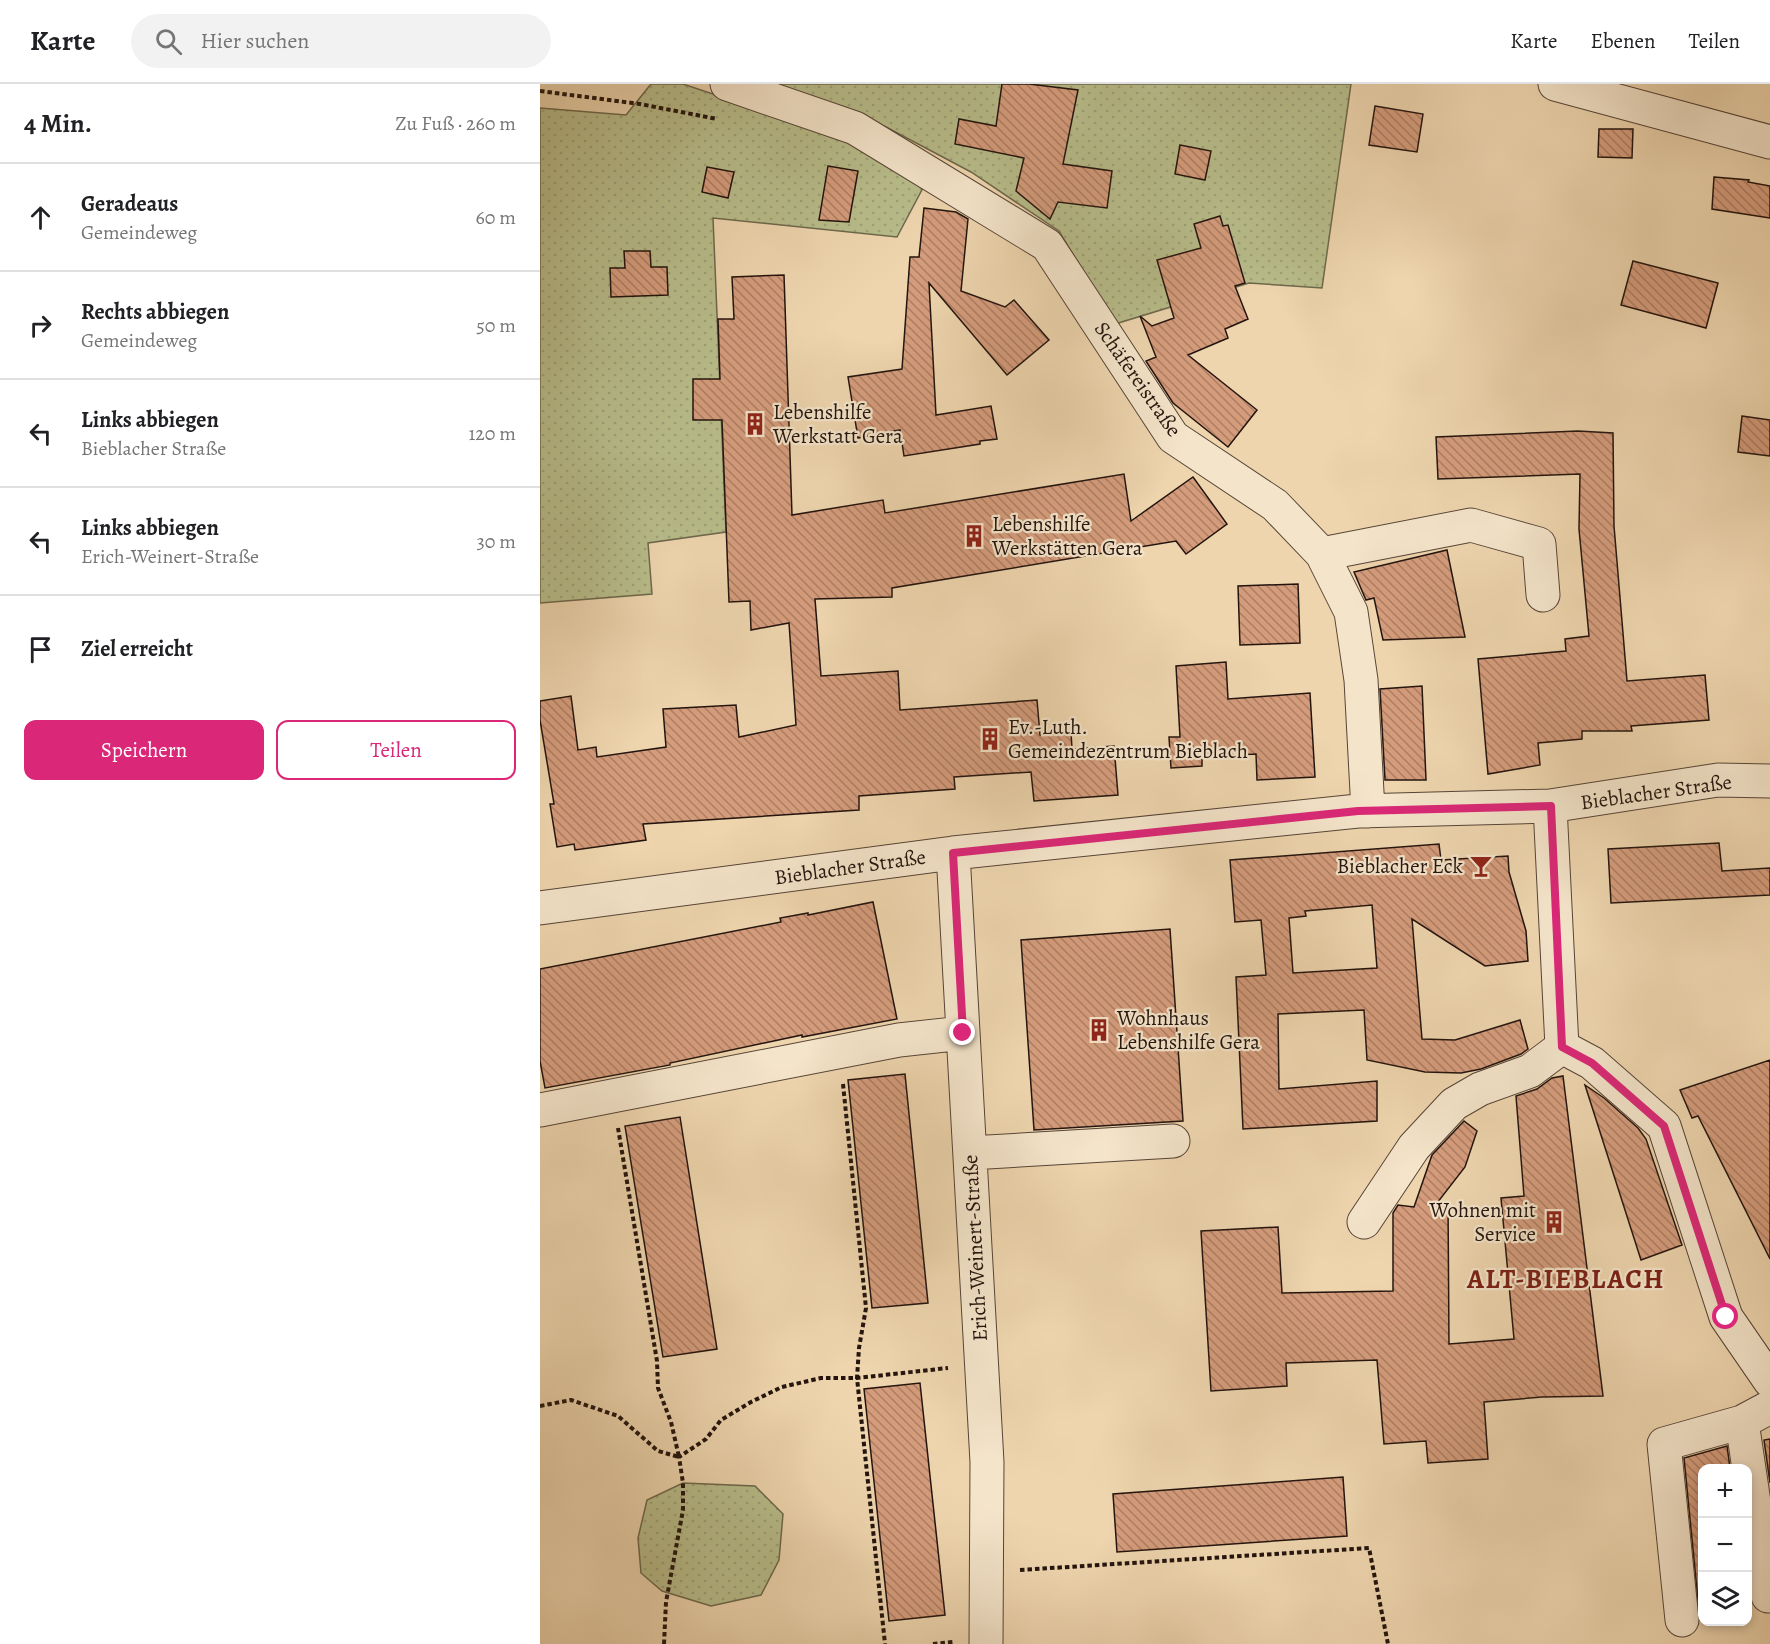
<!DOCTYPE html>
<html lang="de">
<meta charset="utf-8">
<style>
body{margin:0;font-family:Alegreya,serif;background:#f2f2f2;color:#202124}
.controls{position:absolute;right:18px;bottom:18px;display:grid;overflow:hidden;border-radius:12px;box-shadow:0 3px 9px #0003}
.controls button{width:54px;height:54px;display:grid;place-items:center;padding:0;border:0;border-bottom:2px solid #e0e0e0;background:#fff;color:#202124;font:30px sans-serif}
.stop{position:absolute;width:18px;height:18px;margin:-14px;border:4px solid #db2777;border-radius:50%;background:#fff}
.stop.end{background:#db2777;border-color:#fff;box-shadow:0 2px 6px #0008}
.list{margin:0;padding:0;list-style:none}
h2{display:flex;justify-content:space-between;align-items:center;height:78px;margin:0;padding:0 24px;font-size:26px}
h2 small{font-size:20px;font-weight:400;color:#757577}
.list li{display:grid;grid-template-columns:39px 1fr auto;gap:18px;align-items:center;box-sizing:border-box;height:108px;padding:0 24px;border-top:2px solid #e0e0e0}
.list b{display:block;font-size:22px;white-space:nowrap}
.list p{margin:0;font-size:20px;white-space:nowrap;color:#757577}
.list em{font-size:20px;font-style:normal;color:#757577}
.actions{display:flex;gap:12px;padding:18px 24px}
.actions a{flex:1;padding:14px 0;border:2px solid #db2777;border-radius:12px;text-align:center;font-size:21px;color:#db2777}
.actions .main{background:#db2777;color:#fff}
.icon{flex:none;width:33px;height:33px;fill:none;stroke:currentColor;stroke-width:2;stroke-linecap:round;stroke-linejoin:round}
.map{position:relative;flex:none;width:1230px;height:1560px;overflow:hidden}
header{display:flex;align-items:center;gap:36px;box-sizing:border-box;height:84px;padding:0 30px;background:#fff;border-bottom:2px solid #e0e0e0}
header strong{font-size:28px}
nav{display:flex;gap:33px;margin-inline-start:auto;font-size:21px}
.search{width:420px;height:54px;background:#f2f2f2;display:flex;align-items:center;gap:15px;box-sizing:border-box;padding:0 21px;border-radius:33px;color:#757577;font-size:22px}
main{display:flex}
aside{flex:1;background:#fff}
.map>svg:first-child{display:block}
.park{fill:url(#park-dots);stroke:#6e684c;stroke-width:1.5}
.building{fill:url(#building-back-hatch);stroke:#23140e;stroke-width:1.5;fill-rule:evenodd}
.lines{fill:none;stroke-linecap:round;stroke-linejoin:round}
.minor-casing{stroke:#564436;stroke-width:35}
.path{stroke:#23140e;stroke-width:4;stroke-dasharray:4.5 3;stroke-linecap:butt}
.minor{stroke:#f4e4ca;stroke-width:33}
.route{stroke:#db2777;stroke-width:8}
.labels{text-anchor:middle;stroke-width:4.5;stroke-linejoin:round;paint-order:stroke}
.street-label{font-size:21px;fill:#23140e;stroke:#f4e4ca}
.poi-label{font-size:21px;fill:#23140e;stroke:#f4e4ca;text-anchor:start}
.district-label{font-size:27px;font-weight:bold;letter-spacing:1.5px;fill:#7a1f14;stroke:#f4e4ca}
</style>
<header>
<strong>Karte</strong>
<div class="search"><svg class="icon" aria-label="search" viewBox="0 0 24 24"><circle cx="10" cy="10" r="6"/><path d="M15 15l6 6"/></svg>Hier suchen</div>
<nav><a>Karte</a><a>Ebenen</a><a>Teilen</a></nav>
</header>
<main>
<aside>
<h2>4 Min.<small>Zu Fuß · 260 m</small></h2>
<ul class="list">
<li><svg class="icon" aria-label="ahead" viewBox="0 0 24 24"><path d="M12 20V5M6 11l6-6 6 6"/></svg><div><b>Geradeaus</b><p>Gemeindeweg</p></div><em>60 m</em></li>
<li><svg class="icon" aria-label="right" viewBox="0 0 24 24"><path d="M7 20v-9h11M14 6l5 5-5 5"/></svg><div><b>Rechts abbiegen</b><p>Gemeindeweg</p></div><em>50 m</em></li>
<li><svg class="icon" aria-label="left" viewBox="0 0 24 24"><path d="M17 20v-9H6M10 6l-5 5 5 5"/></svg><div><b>Links abbiegen</b><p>Bieblacher Straße</p></div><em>120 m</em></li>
<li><svg class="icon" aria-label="left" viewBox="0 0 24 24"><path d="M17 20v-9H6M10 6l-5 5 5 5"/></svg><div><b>Links abbiegen</b><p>Erich-Weinert-Straße</p></div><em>30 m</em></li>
<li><svg class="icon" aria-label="arrive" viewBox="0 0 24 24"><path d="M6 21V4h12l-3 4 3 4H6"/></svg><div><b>Ziel erreicht</b></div></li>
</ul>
<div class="actions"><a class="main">Speichern</a><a>Teilen</a></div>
</aside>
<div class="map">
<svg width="1230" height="1560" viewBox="0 0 1230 1560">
<defs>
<pattern id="park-dots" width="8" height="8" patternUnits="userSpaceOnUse" patternTransform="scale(1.5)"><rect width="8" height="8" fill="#b8bd8b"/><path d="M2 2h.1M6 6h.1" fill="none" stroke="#9ea277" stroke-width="1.8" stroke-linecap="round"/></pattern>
<pattern id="building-back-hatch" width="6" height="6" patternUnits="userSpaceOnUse" patternTransform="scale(1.5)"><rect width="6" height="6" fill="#d59c7c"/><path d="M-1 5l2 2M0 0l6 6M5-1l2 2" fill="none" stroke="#ac7e64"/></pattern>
</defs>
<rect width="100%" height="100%" fill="#eed5ae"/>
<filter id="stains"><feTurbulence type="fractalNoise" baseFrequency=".00333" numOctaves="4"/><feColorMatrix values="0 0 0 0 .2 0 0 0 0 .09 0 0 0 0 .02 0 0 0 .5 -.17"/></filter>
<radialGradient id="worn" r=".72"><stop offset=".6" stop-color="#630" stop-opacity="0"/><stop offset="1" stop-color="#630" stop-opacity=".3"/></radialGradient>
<!-- park -->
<path class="park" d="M 111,0 L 143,0 L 308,55 L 385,100 L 357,153 L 173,134 L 186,448 L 108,459 L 112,510 L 0,519 L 0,24 L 86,31 Z
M 234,0 L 811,0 L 782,204 L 709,199 L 575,240 L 519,147 L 431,88 L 346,43 Z
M 143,1399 L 215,1402 L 243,1430 L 239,1476 L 221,1511 L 171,1522 L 122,1507 L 101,1489 L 98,1454 L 107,1416 Z"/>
<!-- building -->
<path class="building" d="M 462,0 L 489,0 L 538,6 L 523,80 L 572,87 L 567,124 L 518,118 L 510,135 L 476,107 L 484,74 L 415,60 L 419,35 L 456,42 Z
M 835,22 L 883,30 L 877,68 L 829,61 Z
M 1059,45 L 1093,45 L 1092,74 L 1058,73 Z
M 640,61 L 671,67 L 665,96 L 635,90 Z
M 288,82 L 318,87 L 309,138 L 279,136 Z
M 167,83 L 194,88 L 188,114 L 162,108 Z
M 1174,93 L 1209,96 L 1208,98 L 1230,102 L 1230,134 L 1172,125 Z
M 384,124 L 416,128 L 428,135 L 421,207 L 465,223 L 474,216 L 509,256 L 467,291 L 389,199 L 396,331 L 451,322 L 457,355 L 440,357 L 440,360 L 364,372 L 360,346 L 318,354 L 308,293 L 362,285 L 370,173 L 379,173 Z
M 680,132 L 683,142 L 688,141 L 705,199 L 695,202 L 708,235 L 685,245 L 688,254 L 648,271 L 717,326 L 688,363 L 633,319 L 606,277 L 616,273 L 600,232 L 612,242 L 634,234 L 617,176 L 661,164 L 654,140 Z
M 84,167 L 110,167 L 111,183 L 127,183 L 128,211 L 71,213 L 70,184 L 85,184 Z
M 1093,177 L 1178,199 L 1166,244 L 1081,221 Z
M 244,191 L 252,431 L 343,416 L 345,429 L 584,390 L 591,437 L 653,393 L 687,440 L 646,470 L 636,457 L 352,504 L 352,513 L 275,515 L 281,592 L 358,587 L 360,626 L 497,616 L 500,651 L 531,648 L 532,665 L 574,662 L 578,711 L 494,717 L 491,688 L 414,693 L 415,705 L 319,712 L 319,726 L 103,740 L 106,756 L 35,766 L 34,760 L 17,763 L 10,720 L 14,720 L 0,636 L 0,617 L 31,612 L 38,666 L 56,663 L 57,673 L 126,663 L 123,625 L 196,621 L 199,653 L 256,641 L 249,539 L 211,546 L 210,517 L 189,518 L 182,336 L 153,336 L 153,295 L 180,295 L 178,235 L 194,235 L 192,193 Z
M 1202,332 L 1230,336 L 1230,372 L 1198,368 Z
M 1038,347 L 1073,349 L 1074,442 L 1087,597 L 1165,591 L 1169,636 L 1091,642 L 1092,647 L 1042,647 L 1042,655 L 998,659 L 1000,681 L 948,690 L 938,575 L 1026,567 L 1025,555 L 1049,552 L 1039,445 L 1040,390 L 898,395 L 896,353 Z
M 907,466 L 925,553 L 843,556 L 834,514 L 826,516 L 814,488 Z
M 758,500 L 760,559 L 700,561 L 698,502 Z
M 686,578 L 688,615 L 770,609 L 775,693 L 717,696 L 716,670 L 662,673 L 662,682 L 631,684 L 629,653 L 640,653 L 636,582 Z
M 882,602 L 886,696 L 845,696 L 840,605 Z
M 1179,759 L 1182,787 L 1230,784 L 1230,811 L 1071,819 L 1068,765 Z
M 899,760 L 901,776 L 968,772 L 969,788 L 986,847 L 988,877 L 945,882 L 872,835 L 882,955 L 915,956 L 980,936 L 988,965 L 981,970 L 941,985 L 921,989 L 885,988 L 827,976 L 824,926 L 738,930 L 739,1005 L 837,997 L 837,1037 L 703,1045 L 696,893 L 726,891 L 721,836 L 695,838 L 690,776 ZM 832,821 L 837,884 L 753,889 L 749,834 L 766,832 L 765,827 Z
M 333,818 L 357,935 L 262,953 L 262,951 L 130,979 L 130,981 L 5,1004 L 0,977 L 0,885 L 241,838 L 240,834 L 268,829 L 268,831 Z
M 630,845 L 643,1037 L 494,1046 L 481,856 Z
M 1230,976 L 1230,1175 L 1158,1032 L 1152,1034 L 1140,1006 Z
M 365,990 L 388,1219 L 332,1224 L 308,996 Z
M 1023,992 L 1063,1312 L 1002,1313 L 944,1318 L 948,1375 L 888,1379 L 886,1357 L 844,1360 L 837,1276 L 746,1279 L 747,1302 L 671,1307 L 661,1147 L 738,1143 L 742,1209 L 853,1207 L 853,1129 L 858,1121 L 874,1123 L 892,1071 L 924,1037 L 937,1047 L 925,1083 L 897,1119 L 908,1118 L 909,1260 L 974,1255 L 961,1114 L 984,1112 L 976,1012 L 997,1005 L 1012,994 Z
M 1045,1001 L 1064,1014 L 1098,1044 L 1106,1055 L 1142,1161 L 1101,1176 Z
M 140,1033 L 177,1265 L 123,1273 L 85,1042 Z
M 380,1299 L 405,1531 L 349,1537 L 324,1305 Z
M 1230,1355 L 1230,1399 L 1224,1356 Z
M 1187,1362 L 1190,1384 L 1162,1384 L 1162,1536 L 1160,1536 L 1144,1374 Z
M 803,1393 L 807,1452 L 577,1468 L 573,1410 Z"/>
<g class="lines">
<!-- minor casing -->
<g class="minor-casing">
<path id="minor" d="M 187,0 L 315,44 L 507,161 L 633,353 L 735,421 L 782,470 L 811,528 L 821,596 L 828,727
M 1015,0 L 1230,58
M 782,470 L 931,441 L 999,460 L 1003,511
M 1010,722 L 1022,963 L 1052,979 L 1124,1042 L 1186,1233 L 1230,1297
M 413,769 L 447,1378 L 446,1560
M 0,824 L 413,769 L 818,727 L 1010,722 L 1178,696 L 1230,697
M 0,1026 L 359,956 L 423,949
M 430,1069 L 633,1057
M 824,1138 L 874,1063 L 914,1020 L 940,1005 L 990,987 L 1022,963
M 1202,1338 L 1228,1512
M 1142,1536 L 1124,1360 L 1202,1338 L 1230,1323"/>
</g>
<!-- path -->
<path class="path" d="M 0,7 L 100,20 L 177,35
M 303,1000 L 326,1224 L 319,1264 L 317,1294 L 345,1560
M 0,1322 L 31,1316 L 78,1332 L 118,1367 L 139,1373 L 131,1338 L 118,1304 L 117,1277 L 78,1044
M 480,1486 L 829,1464 L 848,1560
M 124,1560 L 126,1518 L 143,1426 L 143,1399 L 139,1373 L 166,1355 L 181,1336 L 211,1318 L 242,1303 L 281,1294 L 317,1294 L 408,1284
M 393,1560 L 413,1558"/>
<!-- minor -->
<use href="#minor" class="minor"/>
</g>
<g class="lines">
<!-- route -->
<path class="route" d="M 423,949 L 413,769 L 818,727 L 1011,722 L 1022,963 L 1052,979 L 1124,1042 L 1186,1233"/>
</g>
<!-- icons -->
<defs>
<g id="building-bare" transform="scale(1.8)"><path d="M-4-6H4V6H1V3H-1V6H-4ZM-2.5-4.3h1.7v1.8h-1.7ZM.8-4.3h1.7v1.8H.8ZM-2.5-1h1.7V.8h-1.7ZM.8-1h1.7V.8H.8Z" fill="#8f2418" stroke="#f4e4ca" stroke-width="2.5" paint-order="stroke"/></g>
<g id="bar-bare" transform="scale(1.8)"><path d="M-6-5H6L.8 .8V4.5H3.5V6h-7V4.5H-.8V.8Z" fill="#8f2418" stroke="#f4e4ca" stroke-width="2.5" paint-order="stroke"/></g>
</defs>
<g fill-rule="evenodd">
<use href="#building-bare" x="215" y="340"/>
<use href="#building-bare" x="434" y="452"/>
<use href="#building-bare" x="450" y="655"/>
<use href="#bar-bare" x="941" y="782"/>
<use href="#building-bare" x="559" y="946"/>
<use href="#building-bare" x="1014" y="1138"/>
</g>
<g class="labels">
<!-- street labels -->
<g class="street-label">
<text transform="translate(598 295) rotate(55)" y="7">Schäfereistraße</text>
<text transform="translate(1116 708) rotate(-8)" y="7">Bieblacher Straße</text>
<text transform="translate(310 783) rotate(-8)" y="7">Bieblacher Straße</text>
<text transform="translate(435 1164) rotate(-93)" y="7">Erich-Weinert-Straße</text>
</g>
<!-- poi labels -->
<g class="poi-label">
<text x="233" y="335">Lebenshilfe<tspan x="233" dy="24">Werkstatt Gera</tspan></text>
<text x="452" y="447">Lebenshilfe<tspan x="452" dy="24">Werkstätten Gera</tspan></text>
<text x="468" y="650">Ev.-Luth.<tspan x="468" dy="24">Gemeindezentrum Bieblach</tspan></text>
<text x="923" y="789" text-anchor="end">Bieblacher Eck</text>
<text x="577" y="941">Wohnhaus<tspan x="577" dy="24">Lebenshilfe Gera</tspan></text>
<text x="996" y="1133" text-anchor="end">Wohnen mit<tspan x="996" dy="24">Service</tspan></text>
</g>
<!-- district labels -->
<g class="district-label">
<text x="1026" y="1204">ALT-BIEBLACH</text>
</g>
</g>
<rect width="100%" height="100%" filter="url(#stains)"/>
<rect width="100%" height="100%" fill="url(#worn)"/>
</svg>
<div class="controls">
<button>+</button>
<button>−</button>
<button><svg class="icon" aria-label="layers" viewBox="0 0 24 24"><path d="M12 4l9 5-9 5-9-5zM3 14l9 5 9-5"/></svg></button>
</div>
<div class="stop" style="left:1186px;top:1233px"></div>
<div class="stop end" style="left:423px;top:949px"></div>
</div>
</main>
